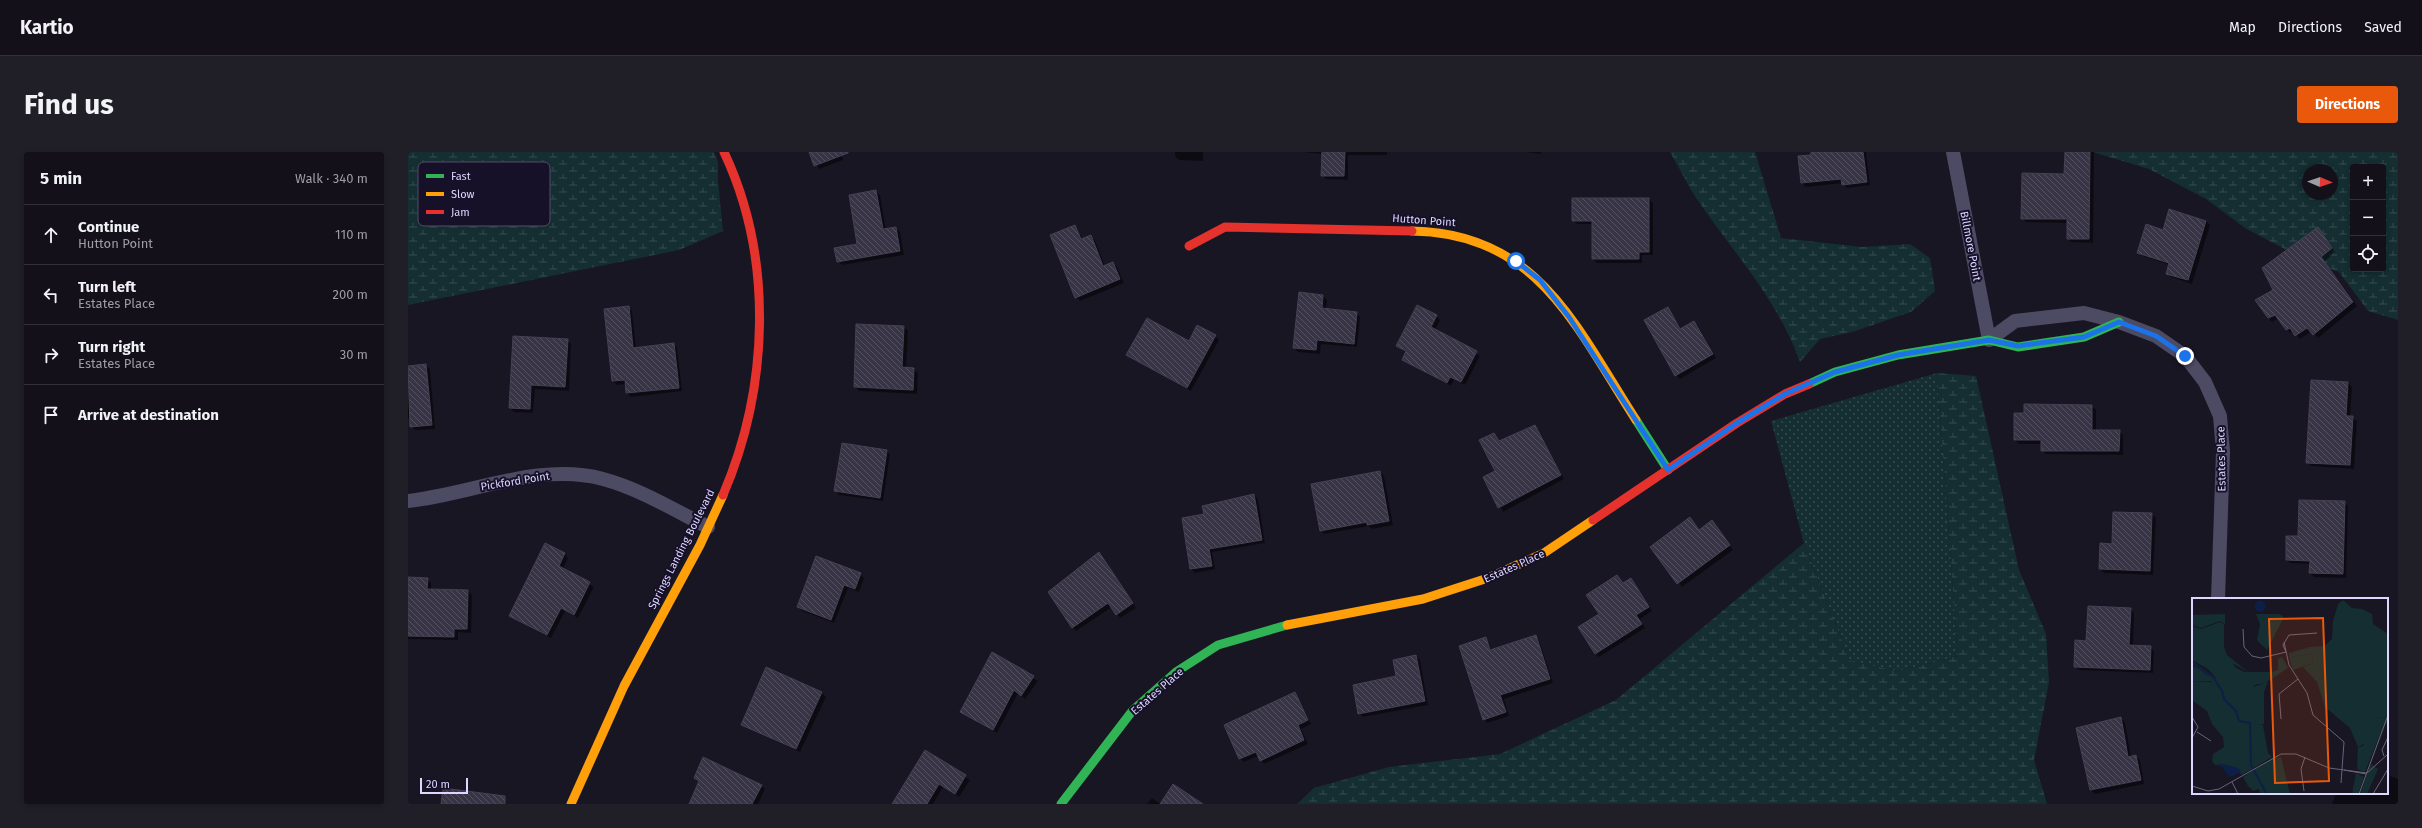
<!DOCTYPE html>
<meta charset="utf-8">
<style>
body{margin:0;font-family:"Fira Sans",sans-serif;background:#201e27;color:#f1f3f6}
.controls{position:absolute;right:12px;top:12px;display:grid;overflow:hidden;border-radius:4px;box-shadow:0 2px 6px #0003}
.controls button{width:36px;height:36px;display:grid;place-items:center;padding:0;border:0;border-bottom:1px solid #323039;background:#13101a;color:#f1f3f6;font:20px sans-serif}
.compass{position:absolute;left:1894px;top:12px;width:36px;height:36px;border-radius:50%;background:#13101a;box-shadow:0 2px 6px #0003;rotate:92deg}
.scale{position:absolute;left:12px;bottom:10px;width:48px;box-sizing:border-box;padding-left:4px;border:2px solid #ded7ff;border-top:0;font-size:11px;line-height:14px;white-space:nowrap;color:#ded7ff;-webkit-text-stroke:3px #161029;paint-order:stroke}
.stop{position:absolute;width:12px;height:12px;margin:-9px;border:3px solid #1a73e8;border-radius:50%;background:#fff}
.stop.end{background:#1a73e8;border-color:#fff;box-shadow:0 1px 4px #0008}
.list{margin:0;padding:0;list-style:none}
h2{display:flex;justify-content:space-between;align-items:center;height:52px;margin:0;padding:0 16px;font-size:17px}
h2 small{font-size:13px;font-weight:400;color:#9d9da2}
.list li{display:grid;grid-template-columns:26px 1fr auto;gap:12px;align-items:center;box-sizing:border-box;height:60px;padding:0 16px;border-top:1px solid #323039}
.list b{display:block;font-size:15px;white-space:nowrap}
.list p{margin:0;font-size:13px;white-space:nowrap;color:#9d9da2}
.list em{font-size:13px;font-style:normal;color:#9d9da2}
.icon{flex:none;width:22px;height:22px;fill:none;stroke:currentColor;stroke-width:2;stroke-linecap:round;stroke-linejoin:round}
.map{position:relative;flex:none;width:1990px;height:652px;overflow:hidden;border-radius:4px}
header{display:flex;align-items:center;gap:24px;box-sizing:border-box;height:56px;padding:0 20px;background:#13101a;border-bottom:1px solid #323039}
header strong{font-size:19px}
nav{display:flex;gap:22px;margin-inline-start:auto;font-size:14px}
.intro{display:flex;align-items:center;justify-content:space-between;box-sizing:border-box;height:96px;padding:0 24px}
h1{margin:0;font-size:28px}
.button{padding:10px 18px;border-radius:4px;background:#ea580c;color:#fff;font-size:14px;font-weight:700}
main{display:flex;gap:24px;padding:0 24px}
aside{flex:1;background:#13101a;border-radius:4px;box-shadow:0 2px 6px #0003}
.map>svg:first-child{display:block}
.grass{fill:url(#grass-dots)}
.wetland{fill:url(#wetland-marsh);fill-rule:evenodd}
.shadow{fill:#0007}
.building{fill:url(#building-back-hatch);stroke:#454156}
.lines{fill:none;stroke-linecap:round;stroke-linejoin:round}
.street{stroke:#4d4a64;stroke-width:14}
.fast{stroke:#30b455;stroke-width:9}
.slow{stroke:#ff9f0a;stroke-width:9}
.jam{stroke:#e5322d;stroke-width:9}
.route{stroke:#1a73e8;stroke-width:5}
.labels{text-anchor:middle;stroke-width:4;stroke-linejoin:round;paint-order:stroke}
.street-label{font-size:11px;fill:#ded7ff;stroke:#161029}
.inset-river{fill:none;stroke:#0d1f47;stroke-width:2}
.inset-road{fill:none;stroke:#68637b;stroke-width:1}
.view{fill:#e8590c;fill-opacity:0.15;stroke:#e8590c;stroke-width:2}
.inset-edge{fill:none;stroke:#ded7ff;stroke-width:2}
.key{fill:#161029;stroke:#524c69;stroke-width:1}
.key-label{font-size:11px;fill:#ded7ff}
</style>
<header>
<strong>Kartio</strong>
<nav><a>Map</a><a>Directions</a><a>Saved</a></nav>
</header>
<div class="intro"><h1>Find us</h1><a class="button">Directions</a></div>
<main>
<aside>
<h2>5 min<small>Walk · 340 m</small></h2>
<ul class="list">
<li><svg class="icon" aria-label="ahead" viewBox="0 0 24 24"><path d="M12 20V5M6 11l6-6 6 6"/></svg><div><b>Continue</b><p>Hutton Point</p></div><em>110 m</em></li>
<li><svg class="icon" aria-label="left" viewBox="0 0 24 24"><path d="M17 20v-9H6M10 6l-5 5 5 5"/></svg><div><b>Turn left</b><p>Estates Place</p></div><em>200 m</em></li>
<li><svg class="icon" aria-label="right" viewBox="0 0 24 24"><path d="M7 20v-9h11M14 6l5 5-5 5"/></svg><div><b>Turn right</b><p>Estates Place</p></div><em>30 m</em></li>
<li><svg class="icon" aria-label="arrive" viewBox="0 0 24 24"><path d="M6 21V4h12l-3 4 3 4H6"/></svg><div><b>Arrive at destination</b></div></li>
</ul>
</aside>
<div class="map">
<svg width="1990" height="652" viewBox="0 0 1990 652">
<defs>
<pattern id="grass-dots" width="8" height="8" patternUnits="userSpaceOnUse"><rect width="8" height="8" fill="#142e31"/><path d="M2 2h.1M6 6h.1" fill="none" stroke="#364c50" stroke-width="1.8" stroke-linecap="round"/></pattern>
<pattern id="wetland-marsh" width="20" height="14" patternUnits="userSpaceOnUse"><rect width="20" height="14" fill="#142e31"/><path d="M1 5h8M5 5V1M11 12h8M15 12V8" fill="none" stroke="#364c50"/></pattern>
<pattern id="building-back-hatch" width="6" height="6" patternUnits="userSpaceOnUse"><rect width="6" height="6" fill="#383445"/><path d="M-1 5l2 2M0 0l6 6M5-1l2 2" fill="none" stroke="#545161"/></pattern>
</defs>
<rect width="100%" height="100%" fill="#191623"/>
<!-- grass -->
<path class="grass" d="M 1529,221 L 1550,504 L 1490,519 L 1442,509 L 1396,391 L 1363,269 Z"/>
<!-- wetland -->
<path class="wetland" d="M 0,0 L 306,0 L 310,10 L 310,29 L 315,79 L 271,98 L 0,153 Z
M 1262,0 L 1347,0 L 1373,86 L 1454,95 L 1502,92 L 1522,106 L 1527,139 L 1503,160 L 1444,180 L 1412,187 L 1392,210 C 1372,152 1328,103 1293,53 C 1281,36 1272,17 1262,0 Z
M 1685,0 L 1990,0 L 1990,168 L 1960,159 L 1931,120 L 1892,105 L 1837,76 L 1798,47 L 1741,17 ZM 1945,15 L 1975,15 L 1975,117 L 1945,117 ZM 1900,18 L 1924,18 L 1924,42 L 1900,42 Z
M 1529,221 L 1568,224 L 1611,418 L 1638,482 L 1641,530 L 1626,608 L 1639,652 L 889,652 L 906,636 L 981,615 L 1092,602 L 1208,548 L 1396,391 L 1442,509 L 1490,519 L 1550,504 Z"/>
<!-- shadow -->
<path class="shadow" d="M 402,0 L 432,0 L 435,8 L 411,17 Z
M 767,0 L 795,0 L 795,9 L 771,8 L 767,4 Z
M 895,0 L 979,0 L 979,3 L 940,3 L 940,28 L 918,27 L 914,23 L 914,2 Z
M 1117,0 L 1133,0 L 1133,2 Z
M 1404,0 L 1458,0 L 1462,33 L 1439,36 L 1435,31 L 1398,35 L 1394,31 Z
M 1658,0 L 1686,0 L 1685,91 L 1663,90 L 1660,86 L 1660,71 L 1618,70 L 1614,66 L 1657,23 Z
M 468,39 L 472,43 L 478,78 L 488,76 L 492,80 L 496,103 L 434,113 L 430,109 L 450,93 Z
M 1241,47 L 1245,51 L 1245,103 L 1234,103 L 1234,111 L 1189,111 L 1185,107 L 1185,72 L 1169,72 L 1165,68 Z
M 1798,69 L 1802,73 L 1784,132 L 1763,125 L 1759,121 L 1762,113 L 1734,104 L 1730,100 L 1755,79 Z
M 667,74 L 675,87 L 683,84 L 687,88 L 697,114 L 705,111 L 709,115 L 716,131 L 672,149 L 668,145 Z
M 1913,80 L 1927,100 L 1916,110 L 1949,154 L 1910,186 L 1904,179 L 1892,187 L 1886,180 L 1883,181 L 1879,177 L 1871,166 L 1864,170 L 1861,167 L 1872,161 L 1867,138 Z
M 915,144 L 919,148 L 918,158 L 948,161 L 952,165 L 949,195 L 913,192 L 912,202 L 890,200 L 886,196 Z
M 220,155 L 224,159 L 228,196 L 266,192 L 269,196 L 274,239 L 223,245 L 219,241 L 218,232 L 209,233 L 205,229 Z
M 1260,156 L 1273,177 L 1286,170 L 1290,174 L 1308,206 L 1272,227 L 1268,223 Z
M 1028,164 L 1032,168 L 1027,179 L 1072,204 L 1057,233 L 1046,228 L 1043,234 L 1000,211 L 996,207 L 999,201 L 989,194 Z
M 496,175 L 500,179 L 498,217 L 506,217 L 510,221 L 509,242 L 451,239 L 447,235 Z
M 807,184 L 811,188 L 783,239 L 720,203 Z
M 159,188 L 163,192 L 161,239 L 127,237 L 125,261 L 106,260 L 102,256 Z
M 18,213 L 22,217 L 27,277 L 7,278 L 3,274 L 2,266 L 0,267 L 0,215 Z
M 1940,231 L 1944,235 L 1942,265 L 1949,269 L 1946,317 L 1903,314 L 1899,310 Z
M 1617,253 L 1684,254 L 1688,258 L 1688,279 L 1711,279 L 1715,283 L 1715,303 L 1638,302 L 1634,298 L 1634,292 L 1611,292 L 1607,288 L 1617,262 Z
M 1126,274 L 1156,327 L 1095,360 L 1076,325 L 1088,320 L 1086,282 L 1092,290 Z
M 478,299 L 482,302 L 475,349 L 431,343 L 428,339 Z
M 972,320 L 976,324 L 985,373 L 964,377 L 961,374 L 916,382 L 913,378 Z
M 846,343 L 850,347 L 857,391 L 804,400 L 807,417 L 787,421 L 783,417 L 797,363 Z
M 1936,350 L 1940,354 L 1938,426 L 1906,425 L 1902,421 L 1903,412 L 1882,411 L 1879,408 L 1891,385 Z
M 1744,362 L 1748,366 L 1745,423 L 1696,421 L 1692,417 L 1705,393 Z
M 1282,366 L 1292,378 L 1308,374 L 1325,398 L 1274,435 L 1243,395 Z
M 691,401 L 728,456 L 712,466 L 704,455 L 668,479 L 664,475 Z
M 157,402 L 160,406 L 155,417 L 186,435 L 170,466 L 157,459 L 143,486 L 102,464 Z
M 452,422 L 456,426 L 451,440 L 440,436 L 426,471 L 394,459 L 390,455 Z
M 1209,424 L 1216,432 L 1223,427 L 1244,459 L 1232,467 L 1237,476 L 1191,505 L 1187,502 Z
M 0,426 L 19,427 L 23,431 L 23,438 L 60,439 L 64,443 L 63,481 L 50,480 L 50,488 L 0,487 Z
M 1722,457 L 1726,461 L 1725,494 L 1742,495 L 1746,499 L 1745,521 L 1671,518 L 1667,514 L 1679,490 Z
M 1128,485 L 1131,488 L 1145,531 L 1096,547 L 1101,564 L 1079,571 L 1076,567 L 1078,486 L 1084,498 Z
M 585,502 L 630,529 L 617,547 L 610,541 L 589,581 L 553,560 Z
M 1008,504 L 1012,508 L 1020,553 L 955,565 L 951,561 Z
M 358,517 L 414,541 L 418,545 L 392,600 L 338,576 L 334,573 Z
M 887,541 L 903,572 L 893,577 L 900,592 L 856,612 L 850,604 L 836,610 L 832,606 Z
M 1713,566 L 1717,570 L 1723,605 L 1728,604 L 1732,608 L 1736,632 L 1687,642 L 1683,638 L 1670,577 Z
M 517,599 L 562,628 L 551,645 L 535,635 L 525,652 L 488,652 Z
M 1979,623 L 1990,627 L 1990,652 L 1924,652 L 1928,641 L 1979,641 Z
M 287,626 L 354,634 L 357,637 L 350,652 L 282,652 L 291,630 Z
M 744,646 L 753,652 L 739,652 Z"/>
<!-- building -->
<path class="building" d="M 401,0 L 440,0 L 440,1 L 406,14 Z
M 914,0 L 937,0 L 936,24 L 913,24 Z
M 1403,0 L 1455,0 L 1459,30 L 1434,33 L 1433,27 L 1393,31 L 1390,4 L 1403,3 Z
M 1657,0 L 1682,0 L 1681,87 L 1659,87 L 1659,67 L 1613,67 L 1614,21 L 1656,22 Z
M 468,38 L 475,77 L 488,75 L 492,99 L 429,110 L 426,96 L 449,92 L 441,43 Z
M 1164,46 L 1241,46 L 1241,100 L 1231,100 L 1231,107 L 1184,107 L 1184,69 L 1164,69 Z
M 1761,57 L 1798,69 L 1780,128 L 1758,122 L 1761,111 L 1729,101 L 1738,72 L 1755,78 Z
M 667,73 L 673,87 L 683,83 L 695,114 L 705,110 L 712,127 L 667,146 L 642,83 Z
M 1910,75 L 1924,96 L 1913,105 L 1945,150 L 1905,183 L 1899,176 L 1887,184 L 1882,176 L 1878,178 L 1867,163 L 1860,166 L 1847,148 L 1865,138 L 1854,116 Z
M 891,140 L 915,143 L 914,156 L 949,160 L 946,192 L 909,188 L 908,198 L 885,196 Z
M 1009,153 L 1029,163 L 1023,175 L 1069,199 L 1053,230 L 1042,225 L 1039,231 L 994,208 L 998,199 L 988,194 Z
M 221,154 L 225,196 L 266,191 L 271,236 L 218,241 L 217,228 L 204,229 L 196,157 Z
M 1260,155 L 1272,177 L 1286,169 L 1305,202 L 1267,224 L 1236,168 Z
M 739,166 L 781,189 L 789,173 L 808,183 L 779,236 L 718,203 Z
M 448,172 L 496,174 L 494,215 L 506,216 L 505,238 L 446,235 Z
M 105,184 L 160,187 L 157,235 L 123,233 L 122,257 L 101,256 Z
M 18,212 L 24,273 L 2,275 L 0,214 Z
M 1903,228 L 1940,230 L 1938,264 L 1945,264 L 1942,313 L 1898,311 Z
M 1616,252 L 1684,253 L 1684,278 L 1712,278 L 1711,299 L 1633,299 L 1633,288 L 1606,288 L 1606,261 L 1616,261 Z
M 1127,273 L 1153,323 L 1090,356 L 1075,325 L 1087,319 L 1071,288 L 1086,281 L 1091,289 Z
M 434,291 L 479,298 L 472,346 L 426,339 Z
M 972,319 L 981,369 L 959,373 L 959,370 L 912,379 L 903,332 Z
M 846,342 L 854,388 L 801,397 L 804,414 L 782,417 L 774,366 L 796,362 L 794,354 Z
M 1891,348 L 1937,349 L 1935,422 L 1901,421 L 1902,409 L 1878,408 L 1878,384 L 1890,384 Z
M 1705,360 L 1744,361 L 1742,419 L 1691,417 L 1692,391 L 1704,392 Z
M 1282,365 L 1291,378 L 1304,368 L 1322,393 L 1269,432 L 1242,395 Z
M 137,391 L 157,401 L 151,414 L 182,430 L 166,463 L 153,456 L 139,483 L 101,464 Z
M 691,400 L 725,451 L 708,463 L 700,451 L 664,476 L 640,440 Z
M 408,404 L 453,421 L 447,437 L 436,433 L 423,468 L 389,455 Z
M 1209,423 L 1215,431 L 1223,426 L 1241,455 L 1228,463 L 1234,472 L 1187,502 L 1170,475 L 1191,462 L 1178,443 Z
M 0,425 L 20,426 L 19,437 L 60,438 L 59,477 L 46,477 L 46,485 L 0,484 Z
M 1680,454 L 1723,456 L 1721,493 L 1743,494 L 1742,518 L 1666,515 L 1667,488 L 1678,489 Z
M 1128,483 L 1142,527 L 1092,543 L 1098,560 L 1075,568 L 1051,494 L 1078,485 L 1082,498 Z
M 584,500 L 626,524 L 613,544 L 606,538 L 585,578 L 552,560 Z
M 1008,503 L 1017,549 L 950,562 L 945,533 L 988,524 L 985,508 Z
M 358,515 L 414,540 L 388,597 L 333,573 Z
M 887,540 L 900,568 L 890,573 L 896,588 L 852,609 L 848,600 L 831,607 L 816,573 Z
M 1713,565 L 1720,605 L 1728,603 L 1733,628 L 1682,638 L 1668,576 Z
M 517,598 L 558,623 L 547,642 L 531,632 L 519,652 L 484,652 Z
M 295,605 L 354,633 L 344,652 L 281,652 L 291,629 L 286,626 Z
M 765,632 L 795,652 L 752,652 Z
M 35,636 L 97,644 L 97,652 L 33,652 Z"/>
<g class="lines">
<!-- street -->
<path class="street" d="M 1545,0 L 1581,188 L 1607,169 L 1676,161 L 1711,170 L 1748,184 L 1777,204 L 1797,230 L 1812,264 L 1815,300 L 1810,447
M 0,349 C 64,342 130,310 195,327 C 232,337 266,358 300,375"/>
<!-- fast -->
<path class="fast" d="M 1401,232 L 1427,220 L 1490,203 L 1581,188 L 1610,195 L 1676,185 L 1711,170
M 1228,268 L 1260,318
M 653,652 L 725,558 L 768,520 L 810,493 L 879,473"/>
<!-- slow -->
<path class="slow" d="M 1004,79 C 1130,81 1168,175 1228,268
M 879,473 L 1015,447 L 1080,426 L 1136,401 L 1185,368
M 163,652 L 216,534 L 292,393 L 315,343"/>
<!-- jam -->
<path class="jam" d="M 781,94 L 817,75 L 1004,79
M 315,343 C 361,236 366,106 316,0
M 1185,368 L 1329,271 L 1377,242 L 1401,232"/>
</g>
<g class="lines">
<!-- route -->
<path class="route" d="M 1108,109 L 1132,128 L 1161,165 L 1260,318 L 1329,271 L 1377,242 L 1427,220 L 1490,203 L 1581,188 L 1610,194 L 1676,185 L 1711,170 L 1748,184 L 1777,204"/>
</g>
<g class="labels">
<!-- street labels -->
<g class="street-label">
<text transform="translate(1016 68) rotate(4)" y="4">Hutton Point</text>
<text transform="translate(1563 94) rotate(79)" y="4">Billmore Point</text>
<text transform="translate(1813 307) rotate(-91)" y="4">Estates Place</text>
<text transform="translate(107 329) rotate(-9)" y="4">Pickford Point</text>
<text transform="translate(273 397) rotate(-63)" y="4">Springs Landing Boulevard</text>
<text transform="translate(1106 414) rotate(-24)" y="4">Estates Place</text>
<text transform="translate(749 539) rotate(-41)" y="4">Estates Place</text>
</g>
</g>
<!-- overview -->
<g transform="translate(1784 446)">
<rect width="196" height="196" fill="#191623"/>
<path d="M 120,56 L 121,65 L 101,72 L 97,59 Z" fill="#142e31"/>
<path d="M 186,119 L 194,121 L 173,174 L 165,171 L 166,149 L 171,148 ZM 195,121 L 196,127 L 194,126 L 179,166 L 186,171 L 175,196 L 168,196 ZM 164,175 L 172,179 L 166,196 L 160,196 Z" fill="#142e31"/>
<path d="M 151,2 L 160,10 L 170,11 L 180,16 L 181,26 L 196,36 L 196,115 L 194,121 L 186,119 L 175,144 L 166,149 L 158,130 L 133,109 L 125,84 L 111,69 L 121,65 L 120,56 L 97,59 L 97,55 L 118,49 L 132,48 L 140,41 L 141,23 L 146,6 ZM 33,16 L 33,26 L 28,23 L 9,30 L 0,27 L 0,17 ZM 64,16 L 87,16 L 91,18 L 90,23 L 75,52 L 65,42 L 68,26 ZM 28,24 L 32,26 L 32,49 L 35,57 L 56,74 L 40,65 L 44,70 L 52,74 L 79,74 L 86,72 L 86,61 L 90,59 L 96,70 L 73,85 L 63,87 L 61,89 L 76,84 L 72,94 L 72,126 L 67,126 L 71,127 L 76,155 L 80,159 L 50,177 L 40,169 L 23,167 L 20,163 L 21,156 L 32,149 L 31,139 L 20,126 L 15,113 L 0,102 L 0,83 L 20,84 L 12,74 L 0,67 L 0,63 L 25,81 L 16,71 L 0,62 L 0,28 L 9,31 ZM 0,68 L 9,72 L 20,83 L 0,83 ZM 89,159 L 98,196 L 68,196 L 67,191 L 61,193 L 56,188 L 51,179 L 81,160 Z" fill="#142e31"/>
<path d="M62.5 8a5.5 5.5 0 1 1 11 0a5.5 5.5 0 1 1-11 0ZM 26,165 L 46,170 L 49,174 L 38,179 Z" fill="#0d1f47"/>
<path class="inset-river" d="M 0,65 L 21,79 L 30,93 L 32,101 L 44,113 L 47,123 L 58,125 L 59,167 L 75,196"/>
<path class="inset-road" d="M 51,31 L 52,49 L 60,58 L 69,60 L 94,54M 92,44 L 97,67 L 115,95 L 121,117 L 152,144 L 149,185M 94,54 L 91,47 L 97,37 L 125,35M 0,119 L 6,129 L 0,140M 89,121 L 87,96 L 106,81M 5,134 L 19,143M 192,158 L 190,152 L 196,139M 152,172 L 174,176M 40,184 L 46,196M 0,188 L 16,193 L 27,191 L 89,156 L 104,156 L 137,170 L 175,175 L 196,156M 112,193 L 109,171 L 113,159M 167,196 L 196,117M 181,196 L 196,171"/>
<path class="view" d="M 131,20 L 137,183 L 83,185 L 77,21 Z"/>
<rect width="196" height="196" class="inset-edge"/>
</g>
<!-- legend -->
<rect x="10" y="10" width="132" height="64" rx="6" class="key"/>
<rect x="18" y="22" width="18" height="4" fill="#30b455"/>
<rect x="18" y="40" width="18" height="4" fill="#ff9f0a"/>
<rect x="18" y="58" width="18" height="4" fill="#e5322d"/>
<g class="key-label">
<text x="43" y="28">Fast</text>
<text x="43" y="46">Slow</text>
<text x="43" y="64">Jam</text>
</g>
</svg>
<div class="controls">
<button>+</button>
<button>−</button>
<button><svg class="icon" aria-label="locate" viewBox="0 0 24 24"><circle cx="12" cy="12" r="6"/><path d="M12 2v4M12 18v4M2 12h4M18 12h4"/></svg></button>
</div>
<svg class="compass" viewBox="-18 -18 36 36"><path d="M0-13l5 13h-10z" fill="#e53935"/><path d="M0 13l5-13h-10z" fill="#9d9da2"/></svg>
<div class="scale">20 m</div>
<div class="stop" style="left:1108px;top:109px"></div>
<div class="stop end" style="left:1777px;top:204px"></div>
</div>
</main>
